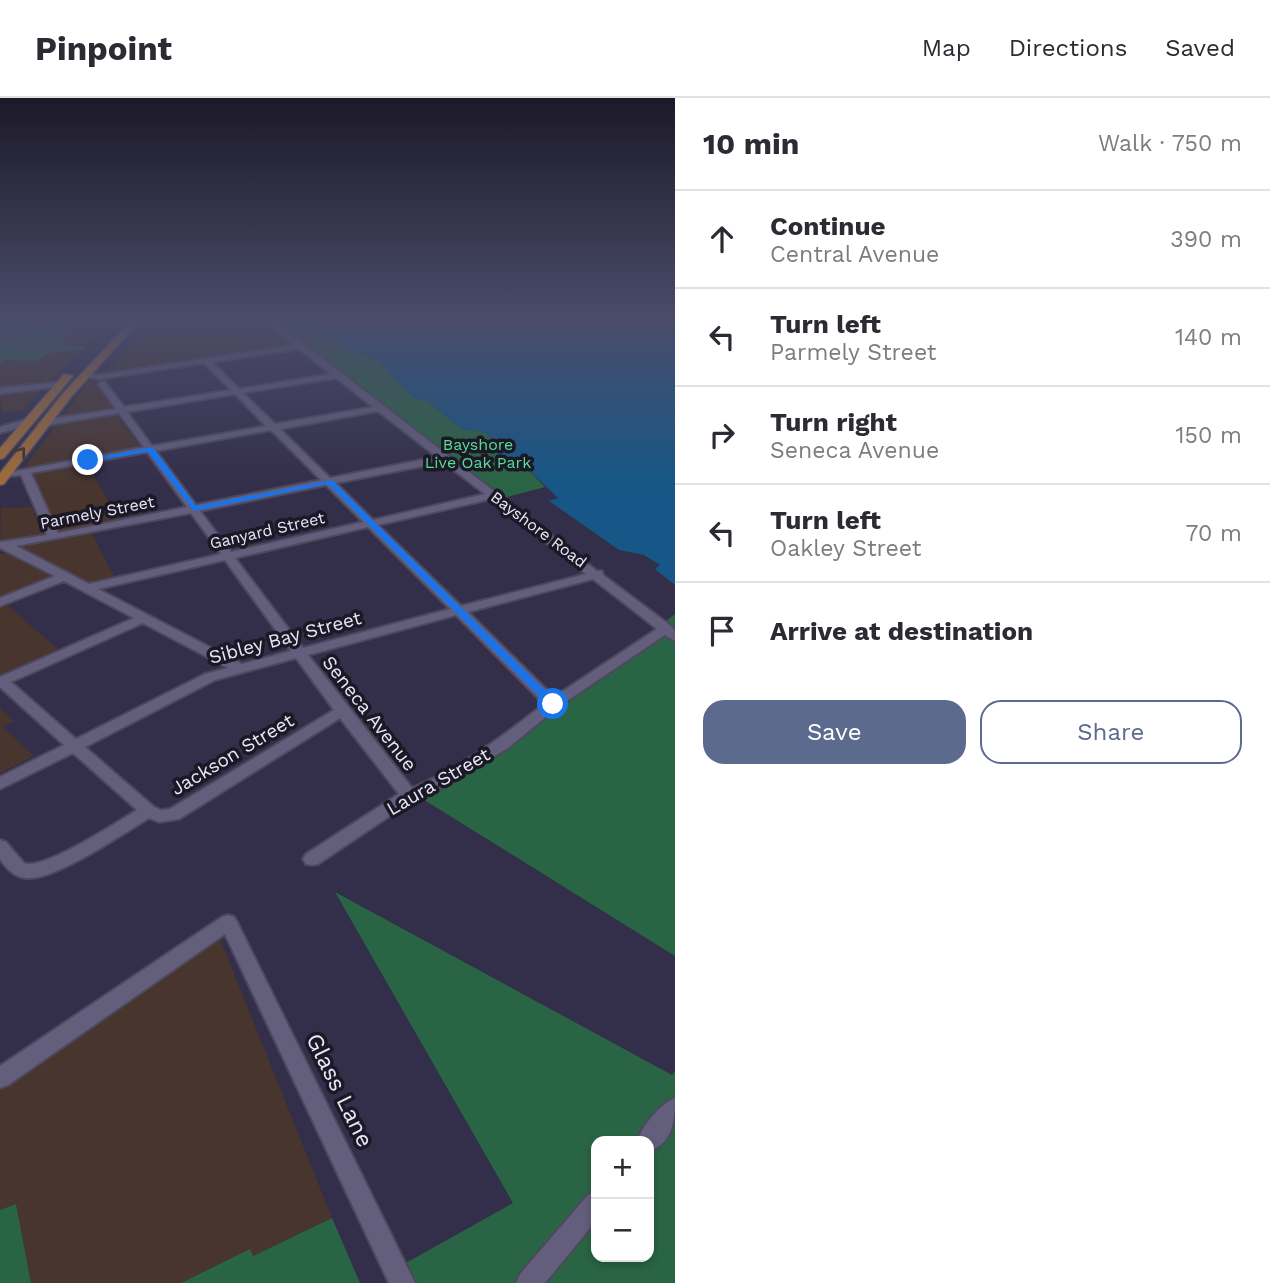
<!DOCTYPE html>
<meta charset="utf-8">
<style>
body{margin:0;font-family:"Work Sans",sans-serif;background:#f7f7f7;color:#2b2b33}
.controls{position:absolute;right:21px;bottom:21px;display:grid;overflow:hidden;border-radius:14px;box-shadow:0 4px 10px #0003}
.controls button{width:63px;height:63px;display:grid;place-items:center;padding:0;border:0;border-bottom:2px solid #e1e1e2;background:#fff;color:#2b2b33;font:35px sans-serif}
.stop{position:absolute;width:21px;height:21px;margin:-16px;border:5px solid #1a73e8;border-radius:50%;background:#fff}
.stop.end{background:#1a73e8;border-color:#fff;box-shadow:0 2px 7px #0008}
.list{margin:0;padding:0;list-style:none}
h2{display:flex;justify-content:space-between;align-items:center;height:91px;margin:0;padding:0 28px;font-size:30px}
h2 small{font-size:23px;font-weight:400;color:#7c7c81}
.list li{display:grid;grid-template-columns:46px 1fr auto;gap:21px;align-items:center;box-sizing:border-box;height:98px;padding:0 28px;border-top:2px solid #e1e1e2}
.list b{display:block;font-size:26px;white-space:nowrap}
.list p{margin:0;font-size:23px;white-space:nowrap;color:#7c7c81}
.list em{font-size:23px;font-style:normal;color:#7c7c81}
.actions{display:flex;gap:14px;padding:21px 28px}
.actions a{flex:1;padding:16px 0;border:2px solid #5c6a8e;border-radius:21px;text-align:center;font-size:24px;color:#5c6a8e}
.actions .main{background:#5c6a8e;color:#fff}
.icon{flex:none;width:38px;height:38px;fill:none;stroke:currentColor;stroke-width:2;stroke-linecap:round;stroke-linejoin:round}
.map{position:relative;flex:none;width:675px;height:1185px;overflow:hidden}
header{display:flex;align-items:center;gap:42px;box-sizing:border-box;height:98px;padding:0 35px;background:#fff;border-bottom:2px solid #e1e1e2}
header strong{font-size:33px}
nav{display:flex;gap:38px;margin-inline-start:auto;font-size:24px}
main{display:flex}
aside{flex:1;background:#fff}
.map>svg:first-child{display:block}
.commercial{fill:#48362e}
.green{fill:#296544;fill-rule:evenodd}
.water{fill:#165787}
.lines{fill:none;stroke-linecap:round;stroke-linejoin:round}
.stream{stroke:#165787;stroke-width:2}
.river{fill:#165787;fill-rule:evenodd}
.minor-casing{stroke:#4c485e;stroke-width:4}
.major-casing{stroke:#4c485e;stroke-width:3}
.minor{fill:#635e7b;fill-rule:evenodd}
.major{fill:#a16c3b;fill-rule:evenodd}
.oneway{stroke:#43322c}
.route{fill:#1a73e8}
.labels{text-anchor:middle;stroke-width:7;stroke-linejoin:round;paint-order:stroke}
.far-park-label{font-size:16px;fill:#57dd95;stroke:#1b1925}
.far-street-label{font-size:16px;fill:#e9e6f8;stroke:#1b1925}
.street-label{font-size:19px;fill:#e9e6f8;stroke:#1b1925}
.near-street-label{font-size:23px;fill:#e9e6f8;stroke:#1b1925}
</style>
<header>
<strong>Pinpoint</strong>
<nav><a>Map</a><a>Directions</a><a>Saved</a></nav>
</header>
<main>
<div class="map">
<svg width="675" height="1185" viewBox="0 0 675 1185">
<rect width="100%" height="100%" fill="#332e49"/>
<!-- commercial -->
<path class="commercial" d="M 65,223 L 114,223 L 85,249 L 67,247 L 62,239 L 68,234 L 70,224 Z
M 149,223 L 261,223 L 291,247 L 106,275 Z
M 83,252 L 48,285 L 0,292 L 0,266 L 6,262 L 38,263 L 50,255 Z
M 89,283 L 98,285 L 114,311 L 61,321 Z
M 43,290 L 24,312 L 2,315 L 0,297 Z
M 115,315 L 141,350 L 22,372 L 58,325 Z
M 86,364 L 120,424 L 56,436 L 30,375 Z
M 32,409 L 42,436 L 0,445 L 1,410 Z
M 91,434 L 115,481 L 90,487 L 13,447 Z
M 14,455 L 56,478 L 0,500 L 0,456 Z
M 6,506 L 60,553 L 0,580 L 0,508 Z
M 0,610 L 14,623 L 3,629 L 34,658 L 0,675 Z
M 219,838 L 332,1120 L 252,1158 L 250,1152 L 181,1185 L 31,1185 L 16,1106 L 0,1112 L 0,990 Z"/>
<!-- green -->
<path class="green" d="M 0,223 L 70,223 L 70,234 L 62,239 L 67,247 L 85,249 L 83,252 L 50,255 L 38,263 L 5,262 L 0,266 Z
M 272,223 L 315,223 L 341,249 L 379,263 L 405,292 L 415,300 L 428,303 L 461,331 L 484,333 L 503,352 L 502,355 L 528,371 L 545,389 L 503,400 Z
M 675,516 L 675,858 L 421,700 L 505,652 L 558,610 L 674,531 L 666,523 Z
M 335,794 L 672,977 L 675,973 L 675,1185 L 413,1185 L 404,1166 L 513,1105 ZM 596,1043 L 649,1043 L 649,1159 L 596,1159 Z
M 16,1106 L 31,1185 L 0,1185 L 0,1112 Z
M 332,1120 L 360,1185 L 181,1185 L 250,1151 L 253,1158 Z"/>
<!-- water -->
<path class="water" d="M 315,223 L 675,223 L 675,487 L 655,471 L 660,467 L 644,457 L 619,452 L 549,403 L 558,400 L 529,372 L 519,373 L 498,356 L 503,352 L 484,333 L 461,331 L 428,303 L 415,300 L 405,292 L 379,263 L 341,249 Z"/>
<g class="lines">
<!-- stream -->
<path class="stream" d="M 0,251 L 23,247 L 29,237"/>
<!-- river -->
<path class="river" d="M 50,223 L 60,223 L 32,239 L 24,237 Z"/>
<!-- minor casing -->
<g class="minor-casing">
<path id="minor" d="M 266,223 L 272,223 L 304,246 L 597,473 L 602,473 L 603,477 L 671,528 L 675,533 L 675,543 L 665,537 L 558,609 L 508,650 L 442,690 L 415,701 L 318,766 L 312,767 L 306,766 L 303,761 L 306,756 L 399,696 L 340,620 L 179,721 L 159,724 L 149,720 C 124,735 53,784 26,780 C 14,779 6,770 0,761 L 0,742 L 6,744 L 24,765 C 43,773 117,724 137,712 L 73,655 L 0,691 L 0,679 L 64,647 L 0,589 L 0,579 L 134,520 L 64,483 L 0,508 L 0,500 L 55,478 L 0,450 L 0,444 L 47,437 L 21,377 L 0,379 L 0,376 L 144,349 L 119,315 L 43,328 L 39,325 L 43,322 L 116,311 L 98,286 L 102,284 L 105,284 L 124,309 L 231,292 L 204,265 L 99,281 L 80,278 L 84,276 L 99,277 L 294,247 L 267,225 ZM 299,251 L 331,276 L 239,291 L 212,264 ZM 336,280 L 373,309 L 275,326 L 243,295 ZM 235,296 L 266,328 L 152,348 L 127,314 ZM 378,313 L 437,359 L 330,380 L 280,331 ZM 271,332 L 321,382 L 196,407 L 156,353 ZM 147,354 L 187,409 L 58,435 L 31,375 ZM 443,364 L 485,396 L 373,422 L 336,385 ZM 326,387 L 363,424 L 231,454 L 200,413 ZM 491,401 L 586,476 L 461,508 L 378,427 ZM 191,415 L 221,456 L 89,486 L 16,448 ZM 368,429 L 450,511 L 303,550 L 235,460 ZM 225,462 L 291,553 L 242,566 L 98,491 ZM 593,481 L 657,531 L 554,599 L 468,514 ZM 456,517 L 544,606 C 503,638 461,670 412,690 L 308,557 ZM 143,525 L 228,570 L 205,576 L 76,641 L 11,584 ZM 296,560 L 334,612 L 170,711 L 161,712 L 154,709 L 85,649 L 215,582 Z
M 60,284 L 64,286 L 63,288 L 0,296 L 0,290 Z
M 28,321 L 31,322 L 31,326 L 0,335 L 0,329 Z
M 228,817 L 234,819 L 237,824 L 415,1185 L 389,1185 L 225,836 L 8,987 L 0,990 L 0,968 L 222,819 Z
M 675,1000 C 675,1023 673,1044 649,1054 L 649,1043 L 637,1043 C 642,1028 660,1006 675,1000 Z
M 596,1093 L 596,1123 L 545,1185 L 516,1185 L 520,1176 L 588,1097 Z"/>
</g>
<!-- major casing -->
<g class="major-casing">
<path id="major" d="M 131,223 L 140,223 L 72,298 L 4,386 L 0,387 L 0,375 L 64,294 Z
M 64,276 L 73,278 L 4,360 L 0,361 L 0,350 Z"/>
</g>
<!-- minor -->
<use href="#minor" class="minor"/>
<!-- major -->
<use href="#major" class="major"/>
</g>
<!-- one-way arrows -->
<defs><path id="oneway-chevron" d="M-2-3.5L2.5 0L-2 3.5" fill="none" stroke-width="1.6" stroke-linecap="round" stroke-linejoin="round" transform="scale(1.75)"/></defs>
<use class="oneway" href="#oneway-chevron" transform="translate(21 354) rotate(-53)"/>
<!-- sky -->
<linearGradient id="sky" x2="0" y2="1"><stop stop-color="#1c1928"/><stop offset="0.57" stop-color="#4a4c6a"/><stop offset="1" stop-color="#4a4c6a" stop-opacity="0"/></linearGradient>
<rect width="675" height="389" fill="url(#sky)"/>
<!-- route -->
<path class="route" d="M 153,349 L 196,408 L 332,382 L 559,606 L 549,608 L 328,386 L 194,413 L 148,354 L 88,364 L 84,362 Z"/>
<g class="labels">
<!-- far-park labels -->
<g class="far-park-label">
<text x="478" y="352">Bayshore<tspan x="478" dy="18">Live Oak Park</tspan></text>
</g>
<!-- far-street labels -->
<g class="far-street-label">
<text transform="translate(97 414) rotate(-11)" y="6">Parmely Street</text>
<text transform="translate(539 431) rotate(37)" y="6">Bayshore Road</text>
<text transform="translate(267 432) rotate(-13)" y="6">Ganyard Street</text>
</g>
<!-- street labels -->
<g class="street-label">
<text transform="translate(285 539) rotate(-15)" y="7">Sibley Bay Street</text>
<text transform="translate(370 615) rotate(52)" y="7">Seneca Avenue</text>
<text transform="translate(232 656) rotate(-31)" y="7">Jackson Street</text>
<text transform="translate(438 683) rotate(-30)" y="7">Laura Street</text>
</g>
<!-- near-street labels -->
<g class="near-street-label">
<text transform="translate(340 992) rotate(64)" y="8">Glass Lane</text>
</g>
</g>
</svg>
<div class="controls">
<button>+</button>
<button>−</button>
</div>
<div class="stop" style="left:553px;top:606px"></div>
<div class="stop end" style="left:88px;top:362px"></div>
</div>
<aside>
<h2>10 min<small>Walk · 750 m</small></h2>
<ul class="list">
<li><svg class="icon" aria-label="ahead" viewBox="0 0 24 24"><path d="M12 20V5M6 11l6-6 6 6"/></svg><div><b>Continue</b><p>Central Avenue</p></div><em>390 m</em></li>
<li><svg class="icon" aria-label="left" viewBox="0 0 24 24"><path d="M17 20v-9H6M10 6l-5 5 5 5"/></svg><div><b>Turn left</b><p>Parmely Street</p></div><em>140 m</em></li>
<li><svg class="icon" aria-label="right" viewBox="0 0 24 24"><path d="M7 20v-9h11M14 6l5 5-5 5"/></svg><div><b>Turn right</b><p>Seneca Avenue</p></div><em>150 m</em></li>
<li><svg class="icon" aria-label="left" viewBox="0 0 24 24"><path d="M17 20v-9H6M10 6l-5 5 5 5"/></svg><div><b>Turn left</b><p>Oakley Street</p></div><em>70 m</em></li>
<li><svg class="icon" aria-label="arrive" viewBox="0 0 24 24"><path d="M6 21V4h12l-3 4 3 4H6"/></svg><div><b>Arrive at destination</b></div></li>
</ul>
<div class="actions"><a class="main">Save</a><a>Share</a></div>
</aside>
</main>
